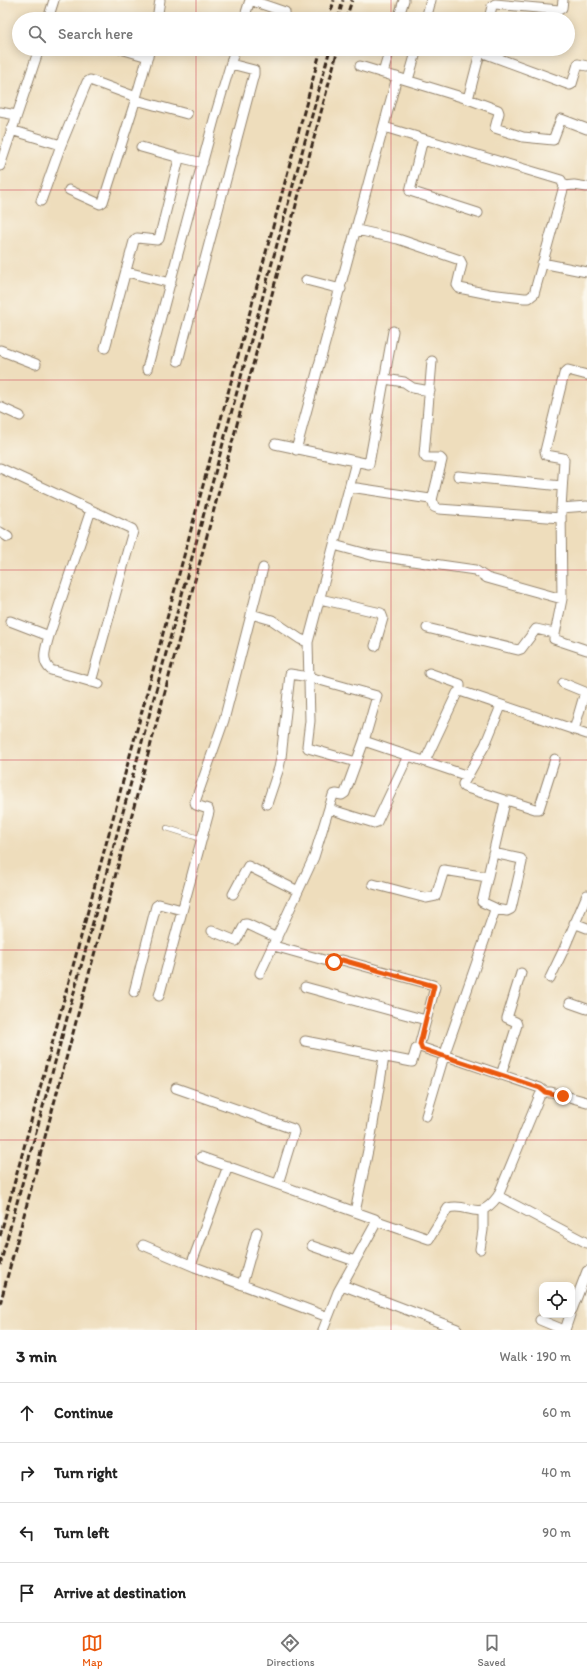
<!DOCTYPE html>
<meta charset="utf-8">
<style>
body{margin:0;font-family:Itim,sans-serif;background:#f2f2f2;color:#222}
.controls{position:absolute;right:12px;bottom:12px;display:grid;overflow:hidden;border-radius:8px;box-shadow:0 2px 10px #0003}
.controls button{width:36px;height:36px;display:grid;place-items:center;padding:0;border:0;border-bottom:1px solid #e0e0e0;background:#fff;color:#222;font:20px sans-serif}
.stop{position:absolute;width:12px;height:12px;margin:-9px;border:3px solid #ea580c;border-radius:50%;background:#fff}
.stop.end{background:#ea580c;border-color:#fff;box-shadow:0 1px 4px #0008}
.list{margin:0;padding:0;list-style:none}
h2{display:flex;justify-content:space-between;align-items:center;height:52px;margin:0;padding:0 16px;font-size:17px}
h2 small{font-size:13px;font-weight:400;color:#767676}
.list li{display:grid;grid-template-columns:26px 1fr auto;gap:12px;align-items:center;box-sizing:border-box;height:60px;padding:0 16px;border-top:1px solid #e0e0e0}
.list b{display:block;font-size:15px;white-space:nowrap}
.list em{font-size:13px;font-style:normal;color:#767676}
.icon{flex:none;width:22px;height:22px;fill:none;stroke:currentColor;stroke-width:2;stroke-linecap:round;stroke-linejoin:round}
.map{position:relative;flex:none;width:587px;height:1330px;overflow:hidden}
.search{position:absolute;background:#fff;box-shadow:0 2px 10px #0003;left:12px;right:12px;top:12px;height:44px;display:flex;align-items:center;gap:10px;box-sizing:border-box;padding:0 14px;border-radius:22px;color:#767676;font-size:15px}
.sheet{height:292px;background:#fff}
nav{display:flex;justify-content:space-around;align-items:center;box-sizing:border-box;height:56px;border-top:1px solid #e0e0e0;background:#fff;font-size:11px;color:#767676}
nav a{display:grid;justify-items:center;gap:2px}
nav .on{color:#ea580c}
.map>svg:first-child{display:block}
.lines{fill:none;stroke-linecap:round;stroke-linejoin:round}
.service-casing{stroke:#94846d;stroke-width:6}
.minor-casing{stroke:#94846d;stroke-width:11}
.service{stroke:#fff;stroke-width:4.5}
.minor{stroke:#fff;stroke-width:9}
.rail{stroke:#3b2a1e;stroke-width:3;stroke-dasharray:6 3;stroke-linecap:butt}
.route{stroke:#ea580c;stroke-width:5}
.grid{fill:none;stroke:#d1495b;stroke-width:1;stroke-opacity:0.55}
</style>
<div class="map">
<svg width="587" height="1330" viewBox="0 0 587 1330">
<rect width="100%" height="100%" fill="#fbf7ec"/>
<filter id="ink" filterUnits="userSpaceOnUse"><feTurbulence type="fractalNoise" baseFrequency=".025" numOctaves="2"/><feDisplacementMap in="SourceGraphic" scale="8" xChannelSelector="R" yChannelSelector="G"/><feConvolveMatrix kernelMatrix="1 2 1 2 8 2 1 2 1" color-interpolation-filters="sRGB"/></filter>
<filter id="wash" filterUnits="userSpaceOnUse"><feTurbulence type="fractalNoise" baseFrequency=".012" numOctaves="4" result="noise"/><feDisplacementMap in="SourceGraphic" scale="16" xChannelSelector="R" yChannelSelector="G"/><feGaussianBlur stdDeviation="0.9" result="paint"/><feColorMatrix in="noise" values="0 0 0 0 0 0 0 0 0 0 0 0 0 0 0 0 0 1.4 0 .05"/><feComposite in="paint" operator="in"/></filter>
<g filter="url(#wash)">
<rect width="100%" height="100%" fill="#eeddbc"/>
</g>
<g filter="url(#ink)">
<g class="lines">
<!-- service casing -->
<g class="service-casing">
<path id="service" d="M 167,828 L 202,839"/>
</g>
<!-- minor casing -->
<g class="minor-casing">
<path id="minor" d="M 250,0 L 285,12
M 48,19 L 54,0
M 157,19 L 160,0
M 244,19 L 250,0
M 398,19 L 404,0
M 426,19 L 431,0
M 489,19 L 492,6 L 495,4 L 559,10 L 562,8 L 563,0
M 121,49 L 148,57
M 481,52 L 570,85 L 572,84 L 578,64 L 587,66
M 360,66 L 468,99 L 498,110 L 499,113 L 495,128 L 523,137 L 553,140 L 561,119 L 587,129
M 383,73 L 390,49
M 408,80 L 417,49
M 468,99 L 481,49
M 136,100 L 187,114
M 0,112 L 16,115
M 11,130 L 61,145
M 423,139 L 410,191 L 478,213
M 141,147 L 180,158
M 0,166 L 39,49
M 564,186 L 574,185 L 587,187
M 69,190 L 100,204 L 103,202 L 133,108 L 150,49
M 41,201 L 61,145 L 87,82 L 90,80 L 136,97
M 357,230 L 398,239 L 460,260 L 462,264 L 457,285 L 459,288 L 489,294 L 524,298 L 529,298 L 534,294 L 564,186 L 561,180 L 384,127
M 542,263 L 587,272
M 127,272 L 171,283
M 306,280 L 341,289
M 105,348 L 134,241 L 137,238 L 157,240 L 159,239 L 179,159 L 182,158 L 203,163
M 0,350 L 36,364
M 178,361 L 254,74 L 254,70 L 231,64
M 147,369 L 215,116 L 235,49
M 587,375 L 568,370 L 564,374 L 545,451 L 546,455 L 563,458 L 564,460 L 561,508 L 562,599 L 554,639 L 587,650
M 385,379 L 404,382 L 413,388 L 430,391
M 0,407 L 20,416
M 275,444 L 369,464 L 393,331
M 296,450 L 397,77
M 0,468 L 132,529 L 133,531 L 91,682
M 458,476 L 562,486
M 350,487 L 430,499 L 433,502 L 434,507 L 439,509 L 561,518
M 432,500 L 442,460 L 440,458 L 426,458 L 424,455 L 432,361
M 561,508 L 587,506
M 91,510 L 49,636 C 46,648 40,661 51,670 L 99,684
M 0,532 L 8,537
M 334,545 L 371,555 L 475,570 L 487,578 L 562,599
M 320,599 L 381,613 L 383,618 L 375,646
M 251,614 L 272,620 L 300,639 L 308,642
M 10,621 L 49,636
M 427,628 L 518,650 L 521,649 L 536,629 L 554,633
M 429,673 L 460,684 L 460,691
M 563,683 L 585,692 L 574,730
M 364,741 L 468,776
M 425,761 L 457,693 L 460,691 L 587,734
M 356,762 L 308,748 L 307,746 L 310,721 L 308,642 L 356,462
M 504,801 L 510,801 L 535,809 L 539,809 L 555,759
M 329,809 L 374,823 L 377,822 L 408,756
M 493,853 L 521,859 L 522,862 L 511,909 L 507,911 L 495,909
M 373,884 L 426,898 L 436,896 L 444,870 L 487,877
M 233,894 L 248,866 L 298,891
M 574,923 L 587,928
M 212,931 L 236,941 L 245,924 L 247,924 L 277,938
M 274,946 L 331,962 L 342,960 L 433,985 L 435,987 L 420,1043 L 420,1047 L 540,1088 L 545,1092
M 260,973 L 314,857 L 333,795 L 336,794 L 342,795 L 345,793 L 364,741 L 377,696 L 309,677 L 290,674 L 281,758 L 279,768 L 267,804
M 550,978 L 564,949 L 587,895
M 305,987 L 426,1020
M 134,992 L 156,906 L 159,904 L 182,910
M 159,996 L 209,812 L 208,809 L 196,805 L 195,802 L 224,720 L 263,568
M 570,1003 L 587,1009
M 305,1041 L 412,1062 L 416,1049 L 420,1047
M 501,1075 L 517,1025 L 516,1022 L 507,1018 L 521,973
M 176,1088 L 293,1129 L 294,1132 L 278,1184
M 426,1116 L 444,1056 L 495,910 L 495,908 L 482,902 L 505,802 L 504,800 L 464,787 L 463,784 L 485,745 L 501,706
M 201,1157 L 375,1219 L 377,1222
M 498,1196 L 587,1243
M 355,1212 L 371,1136 L 384,1057
M 143,1245 L 195,1267 L 328,1317
M 312,1246 L 355,1261
M 480,1249 L 483,1230 L 483,1210
M 191,1265 L 228,1166
M 242,1285 L 257,1232
M 342,1285 L 457,1329
M 572,1310 L 587,1271
M 540,1320 L 564,1330
M 323,1330 L 338,1292 L 376,1223 L 380,1222 L 429,1239 L 448,1208 C 471,1202 477,1224 498,1196 L 540,1095 L 545,1092 L 551,1092 L 587,1102
M 565,1330 L 570,1315"/>
</g>
<!-- service -->
<use href="#service" class="service"/>
<!-- minor -->
<use href="#minor" class="minor"/>
<!-- rail -->
<path class="rail" d="M 329,19 L 334,0
M 338,19 L 343,0
M 346,19 L 352,0
M 0,1236 L 321,49
M 0,1265 L 330,49
M 0,1304 L 338,49"/>
</g>
</g>
<g class="lines" filter="url(#ink)">
<!-- route -->
<path class="route" d="M 334,962 L 342,960 L 434,986 L 420,1044 L 422,1049 L 540,1088 L 545,1092 L 563,1096"/>
</g>
<!-- grid -->
<path class="grid" d="M 196,0 L 196,19M 391,0 L 391,19M 196,49 L 196,1330M 391,49 L 391,1330M 0,190 L 587,190M 0,380 L 587,380M 0,570 L 587,570M 0,760 L 587,760M 0,950 L 587,950M 0,1140 L 587,1140"/>
</svg>
<div class="controls">
<button><svg class="icon" aria-label="locate" viewBox="0 0 24 24"><circle cx="12" cy="12" r="6"/><path d="M12 2v4M12 18v4M2 12h4M18 12h4"/></svg></button>
</div>
<div class="stop" style="left:334px;top:962px"></div>
<div class="stop end" style="left:563px;top:1096px"></div>
<div class="search"><svg class="icon" aria-label="search" viewBox="0 0 24 24"><circle cx="10" cy="10" r="6"/><path d="M15 15l6 6"/></svg>Search here</div>
</div>
<section class="sheet">
<h2>3 min<small>Walk · 190 m</small></h2>
<ul class="list">
<li><svg class="icon" aria-label="ahead" viewBox="0 0 24 24"><path d="M12 20V5M6 11l6-6 6 6"/></svg><div><b>Continue</b></div><em>60 m</em></li>
<li><svg class="icon" aria-label="right" viewBox="0 0 24 24"><path d="M7 20v-9h11M14 6l5 5-5 5"/></svg><div><b>Turn right</b></div><em>40 m</em></li>
<li><svg class="icon" aria-label="left" viewBox="0 0 24 24"><path d="M17 20v-9H6M10 6l-5 5 5 5"/></svg><div><b>Turn left</b></div><em>90 m</em></li>
<li><svg class="icon" aria-label="arrive" viewBox="0 0 24 24"><path d="M6 21V4h12l-3 4 3 4H6"/></svg><div><b>Arrive at destination</b></div></li>
</ul>
</section>
<nav>
<a class="on"><svg class="icon" aria-label="map" viewBox="0 0 24 24"><path d="M3 6l6-2 6 2 6-2v14l-6 2-6-2-6 2zM9 4v14M15 6v14"/></svg>Map</a>
<a><svg class="icon" aria-label="directions" viewBox="0 0 24 24"><path d="M12 3l9 9-9 9-9-9zM9 14v-3h6M13 9l2 2-2 2"/></svg>Directions</a>
<a><svg class="icon" aria-label="saved" viewBox="0 0 24 24"><path d="M7 4h10v16l-5-4-5 4z"/></svg>Saved</a>
</nav>
